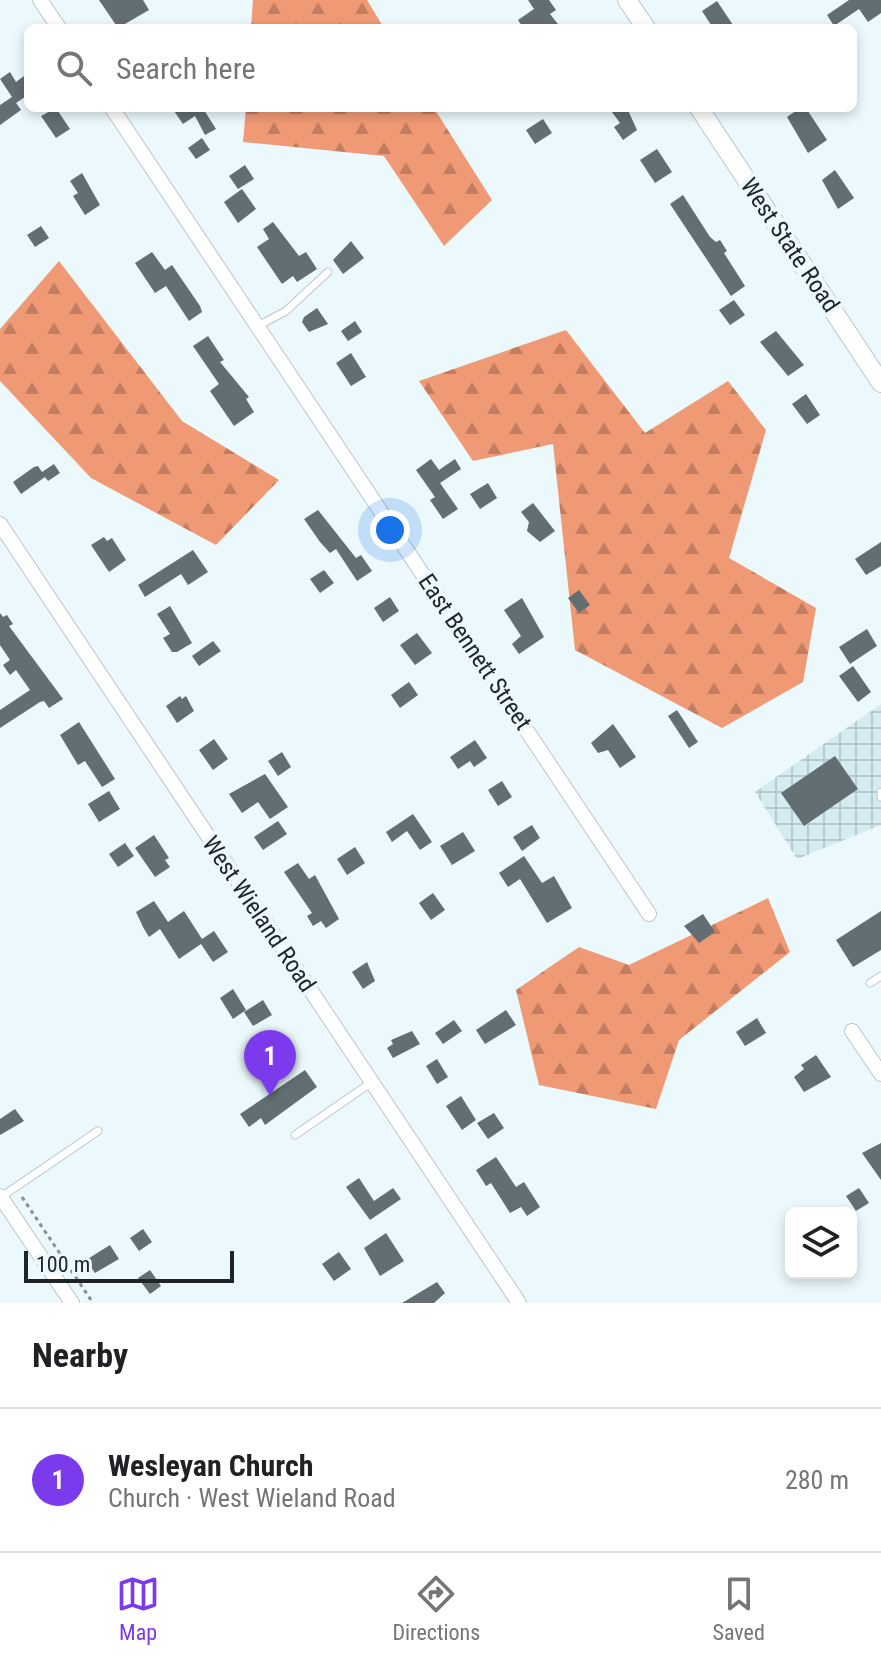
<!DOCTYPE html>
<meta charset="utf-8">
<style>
body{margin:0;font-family:"Roboto Condensed",sans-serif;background:#f6f6f6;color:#202124}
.controls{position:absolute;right:24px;bottom:24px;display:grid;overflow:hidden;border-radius:12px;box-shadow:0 4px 12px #0003}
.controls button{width:72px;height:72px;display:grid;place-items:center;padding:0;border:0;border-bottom:2px solid #e0e0e0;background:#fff;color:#202124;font:40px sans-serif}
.scale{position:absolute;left:24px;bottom:20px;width:210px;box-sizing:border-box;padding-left:8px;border:4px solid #1f2426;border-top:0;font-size:22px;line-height:28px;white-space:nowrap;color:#1f2426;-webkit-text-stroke:6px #ebf8fc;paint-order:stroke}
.you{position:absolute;left:390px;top:530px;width:28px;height:28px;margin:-20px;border:6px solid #fff;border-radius:50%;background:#1a73e8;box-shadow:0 0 0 12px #1a73e833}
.badge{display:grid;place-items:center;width:52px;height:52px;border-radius:50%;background:#7c3aed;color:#fff;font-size:26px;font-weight:700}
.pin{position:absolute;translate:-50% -66px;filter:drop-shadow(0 2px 4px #0008)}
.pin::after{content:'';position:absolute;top:42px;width:28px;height:24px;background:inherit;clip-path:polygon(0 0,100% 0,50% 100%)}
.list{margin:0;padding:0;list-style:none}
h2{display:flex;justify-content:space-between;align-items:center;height:104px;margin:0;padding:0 32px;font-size:34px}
h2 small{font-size:26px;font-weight:400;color:#757577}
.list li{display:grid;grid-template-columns:52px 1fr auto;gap:24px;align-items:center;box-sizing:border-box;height:144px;padding:0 32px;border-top:2px solid #e0e0e0}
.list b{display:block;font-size:30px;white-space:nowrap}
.list p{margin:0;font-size:26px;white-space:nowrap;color:#757577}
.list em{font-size:26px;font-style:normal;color:#757577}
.icon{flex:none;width:44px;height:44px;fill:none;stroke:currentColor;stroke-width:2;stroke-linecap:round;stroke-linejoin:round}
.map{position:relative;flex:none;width:881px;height:1303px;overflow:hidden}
.search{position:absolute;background:#fff;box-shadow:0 4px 12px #0003;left:24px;right:24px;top:24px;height:88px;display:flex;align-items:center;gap:20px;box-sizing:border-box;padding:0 28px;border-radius:12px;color:#757577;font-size:30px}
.sheet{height:248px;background:#fff}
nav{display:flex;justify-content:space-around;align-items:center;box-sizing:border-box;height:112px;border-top:2px solid #e0e0e0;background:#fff;font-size:22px;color:#757577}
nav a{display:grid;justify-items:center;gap:4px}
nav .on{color:#7c3aed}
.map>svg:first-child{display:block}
.industrial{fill:url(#industrial-grid)}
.forest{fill:url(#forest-firs)}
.building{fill:#626e71}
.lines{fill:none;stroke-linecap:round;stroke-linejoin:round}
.service-casing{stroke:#bac7cb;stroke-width:9}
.minor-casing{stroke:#bac7cb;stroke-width:16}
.tertiary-casing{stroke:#bac7cb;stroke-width:20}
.path{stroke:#889194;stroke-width:3;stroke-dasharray:4 4;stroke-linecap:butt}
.service{stroke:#fff;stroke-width:7}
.minor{stroke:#fff;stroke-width:14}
.tertiary{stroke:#fff;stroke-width:18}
.labels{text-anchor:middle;stroke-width:8;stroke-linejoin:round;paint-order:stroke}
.street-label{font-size:24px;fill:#1f2426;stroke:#ebf8fc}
</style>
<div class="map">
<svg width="881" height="1303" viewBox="0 0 881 1303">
<defs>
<pattern id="industrial-grid" width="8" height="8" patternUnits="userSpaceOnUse" patternTransform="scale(2)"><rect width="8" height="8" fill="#d5ebf2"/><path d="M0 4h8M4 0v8" fill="none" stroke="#b6c9cf"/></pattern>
<pattern id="forest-firs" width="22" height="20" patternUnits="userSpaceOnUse" patternTransform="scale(2)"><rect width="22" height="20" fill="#f09a75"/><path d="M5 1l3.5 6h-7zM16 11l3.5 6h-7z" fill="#c27d60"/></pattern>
</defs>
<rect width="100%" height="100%" fill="#ebf8fc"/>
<!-- industrial -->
<path class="industrial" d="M 881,704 L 881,825 L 797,859 L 755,792 Z"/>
<!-- forest -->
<path class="forest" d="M 253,0 L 367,0 L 384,28 L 251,28 Z
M 246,108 L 434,108 L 492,200 L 444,246 L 384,156 L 243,142 Z
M 59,261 L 182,421 L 279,480 L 216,545 L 91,478 L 0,381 L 0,329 Z
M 566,330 L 645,433 L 728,381 L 766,430 L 729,558 L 816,608 L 803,682 L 722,728 L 575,650 L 553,444 L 473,461 L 419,381 Z
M 768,898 L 790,952 L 679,1040 L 656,1109 L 539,1085 L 516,990 L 579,947 L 629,965 Z"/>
<!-- building -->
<path class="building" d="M 99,0 L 143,0 L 149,10 L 118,28 Z
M 528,0 L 549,0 L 556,10 L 550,14 L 561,28 L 523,28 L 518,20 L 534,9 Z
M 849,0 L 881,0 L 881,13 L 868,22 L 859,9 L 834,26 L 827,15 Z
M 717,1 L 735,28 L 713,28 L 702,11 Z
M 10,72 L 16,82 L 28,73 L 28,95 L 16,103 L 0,79 Z
M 12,97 L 21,110 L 0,125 L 0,105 Z
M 56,108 L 70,129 L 56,138 L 41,116 Z
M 172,108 L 207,108 L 204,110 L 216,129 L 205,135 L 195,116 L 183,124 Z
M 609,108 L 627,108 L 637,130 L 623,140 L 614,127 L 620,123 Z
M 800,108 L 806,108 L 827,140 L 808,153 L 787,117 Z
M 543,119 L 552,133 L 535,144 L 526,130 Z
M 202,138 L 210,150 L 196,159 L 188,148 Z
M 657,149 L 672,172 L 655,183 L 640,160 Z
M 245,165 L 254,179 L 238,189 L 229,176 Z
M 835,170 L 854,198 L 838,209 L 822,180 Z
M 82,173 L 100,205 L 85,215 L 73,196 L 78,193 L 70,181 Z
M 242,189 L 256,209 L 238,223 L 224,202 Z
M 683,195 L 710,237 L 716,242 L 720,240 L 727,251 L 724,253 L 745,286 L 731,296 L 670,204 Z
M 273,222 L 299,256 L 306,252 L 317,269 L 297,282 L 293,276 L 282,284 L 257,247 L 269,239 L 263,229 Z
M 41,226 L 49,238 L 35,247 L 27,235 Z
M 351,241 L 364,258 L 343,274 L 333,260 Z
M 152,252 L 165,270 L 172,265 L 200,306 L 202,312 L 189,321 L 166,286 L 155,293 L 135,263 Z
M 734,300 L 745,315 L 730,325 L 719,310 Z
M 317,308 L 328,324 L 309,332 L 302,322 L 304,317 Z
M 355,321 L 362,332 L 348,341 L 341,331 Z
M 776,331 L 804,365 L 788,376 L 760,342 Z
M 208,336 L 224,360 L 220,362 L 249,397 L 246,399 L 254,412 L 234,426 L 210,391 L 219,384 L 193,346 Z
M 351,353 L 366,377 L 351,386 L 336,363 Z
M 806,394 L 820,415 L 807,424 L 792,404 Z
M 431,459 L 439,470 L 455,459 L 461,469 L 440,483 L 458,509 L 443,519 L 430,500 L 435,497 L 416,470 Z
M 54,464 L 60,473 L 48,481 L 45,477 L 21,494 L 13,482 L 34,467 L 38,466 L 42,472 Z
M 488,483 L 497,498 L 480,509 L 470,494 Z
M 533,503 L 555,531 L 540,542 L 527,531 L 529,522 L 521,512 Z
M 318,510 L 356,558 L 361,555 L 372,571 L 357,581 L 336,549 L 330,553 L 320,542 L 304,519 Z
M 104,537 L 107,541 L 112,538 L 126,560 L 109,572 L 91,545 Z
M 881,542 L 881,566 L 866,575 L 855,559 Z
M 193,550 L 208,572 L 188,585 L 181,574 L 145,597 L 138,585 Z
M 324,570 L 334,583 L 320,593 L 310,579 Z
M 579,590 L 590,605 L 579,613 L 568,598 Z
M 390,597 L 399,611 L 383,622 L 374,608 Z
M 522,598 L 544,637 L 519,654 L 512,644 L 521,636 L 504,610 Z
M 170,606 L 192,643 L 177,652 L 172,652 L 163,638 L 170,634 L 157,614 Z
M 0,613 L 3,617 L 7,615 L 13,624 L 9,626 L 63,699 L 49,708 L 44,701 L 40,702 L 0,728 L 0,710 L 30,690 L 16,670 L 10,675 L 3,665 L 10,660 L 0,645 Z
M 867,629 L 877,646 L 850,664 L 839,647 Z
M 417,633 L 432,653 L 415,665 L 400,645 Z
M 213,641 L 221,651 L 199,666 L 192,656 Z
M 853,666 L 871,692 L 858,702 L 839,676 Z
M 409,682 L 418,695 L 400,708 L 391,695 Z
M 180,696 L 182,699 L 186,696 L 194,711 L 177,723 L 166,706 Z
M 677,710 L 698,742 L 689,748 L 668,716 Z
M 79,722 L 115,779 L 102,787 L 85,761 L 78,765 L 60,735 Z
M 613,724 L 636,757 L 620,768 L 608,750 L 598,753 L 591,743 Z
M 214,739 L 228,759 L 213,770 L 199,750 Z
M 475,740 L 487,758 L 474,767 L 470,761 L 458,769 L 450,757 Z
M 282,752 L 291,767 L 278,776 L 268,761 Z
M 835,756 L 858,789 L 804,826 L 781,793 Z
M 265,774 L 288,807 L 270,819 L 258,802 L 242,813 L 229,794 Z
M 502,781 L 512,797 L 498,806 L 488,790 Z
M 109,791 L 120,809 L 99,822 L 88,804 Z
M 413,814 L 432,842 L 420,850 L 407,831 L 392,842 L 386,832 Z
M 278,821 L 287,834 L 263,850 L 254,837 Z
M 532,825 L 540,838 L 522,851 L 513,837 Z
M 463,832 L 475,851 L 452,865 L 440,846 Z
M 154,835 L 169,858 L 165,860 L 170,867 L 155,877 L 135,848 Z
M 125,843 L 134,856 L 118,867 L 109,854 Z
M 355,847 L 365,863 L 347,875 L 337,859 Z
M 524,856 L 542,883 L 554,876 L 572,908 L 547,923 L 520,879 L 508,887 L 499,873 Z
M 298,863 L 309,879 L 315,875 L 339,919 L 326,928 L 321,921 L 313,926 L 307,916 L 312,913 L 284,872 Z
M 433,893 L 445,910 L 431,920 L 419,903 Z
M 154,901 L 168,922 L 184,911 L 202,939 L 214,931 L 228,952 L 213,962 L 201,944 L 179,959 L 160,929 L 149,937 L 143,927 L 136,912 Z
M 881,911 L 881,950 L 853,967 L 836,940 Z
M 703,914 L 715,932 L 699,943 L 684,926 Z
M 367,962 L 375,981 L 363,989 L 352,972 Z
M 233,989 L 246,1010 L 233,1019 L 220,998 Z
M 263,1000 L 272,1015 L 253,1026 L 244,1012 Z
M 506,1010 L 516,1025 L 485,1044 L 476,1030 Z
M 757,1018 L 766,1033 L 745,1046 L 736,1032 Z
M 454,1020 L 462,1031 L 443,1044 L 435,1033 Z
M 412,1031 L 420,1044 L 393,1058 L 387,1048 L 393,1044 L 391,1040 Z
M 816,1055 L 831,1077 L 804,1092 L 794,1077 L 804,1069 L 801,1065 Z
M 437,1059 L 448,1077 L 437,1084 L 426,1066 Z
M 305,1070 L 317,1087 L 265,1125 L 261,1118 L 249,1127 L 240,1114 Z
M 461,1096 L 476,1120 L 462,1130 L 446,1106 Z
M 15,1109 L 24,1121 L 0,1135 L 0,1119 Z
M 494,1113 L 504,1128 L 488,1139 L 477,1123 Z
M 881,1143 L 881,1180 L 862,1153 Z
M 496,1157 L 516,1187 L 524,1182 L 540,1207 L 527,1216 L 521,1207 L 510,1213 L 491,1183 L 486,1186 L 476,1170 Z
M 359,1178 L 374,1201 L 393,1188 L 401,1199 L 370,1220 L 346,1187 Z
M 859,1188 L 869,1203 L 856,1211 L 846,1196 Z
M 143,1229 L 152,1242 L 139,1251 L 130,1238 Z
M 386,1233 L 404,1261 L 380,1276 L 364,1248 Z
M 110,1245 L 119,1259 L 95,1273 L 86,1260 Z
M 339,1252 L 351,1269 L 334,1281 L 322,1264 Z
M 150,1270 L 161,1286 L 150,1294 L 138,1278 Z
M 437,1282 L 445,1293 L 434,1303 L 402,1303 Z"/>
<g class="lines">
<!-- service casing -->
<g class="service-casing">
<path id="service" d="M 258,326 L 286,311 L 328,272
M 881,792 L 881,797
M 870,983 L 881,976
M 295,1135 L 372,1082
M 1,1197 L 98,1131"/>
</g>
<!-- minor casing -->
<g class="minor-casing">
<path id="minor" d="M 40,0 L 59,28
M 112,108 L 649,914
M 0,524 L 519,1303
M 852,1031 L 881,1074
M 0,1196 L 72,1303"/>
</g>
<!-- tertiary casing -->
<g class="tertiary-casing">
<path id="tertiary" d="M 627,0 L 646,28
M 699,108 L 881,383"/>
</g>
<!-- path -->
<path class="path" d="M 22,1197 L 93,1303"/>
<!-- service -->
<use href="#service" class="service"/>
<!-- minor -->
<use href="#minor" class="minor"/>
<!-- tertiary -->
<use href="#tertiary" class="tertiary"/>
</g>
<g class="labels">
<!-- street labels -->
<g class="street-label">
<text transform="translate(790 245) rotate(56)" y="8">West State Road</text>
<text transform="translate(475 652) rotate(56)" y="8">East Bennett Street</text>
<text transform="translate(259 914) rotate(56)" y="8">West Wieland Road</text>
</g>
</g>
</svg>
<div class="controls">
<button><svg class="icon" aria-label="layers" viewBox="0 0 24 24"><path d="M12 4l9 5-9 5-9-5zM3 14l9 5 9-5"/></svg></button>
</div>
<div class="scale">100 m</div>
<div class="you"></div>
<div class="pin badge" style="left:270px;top:1096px">1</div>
<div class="search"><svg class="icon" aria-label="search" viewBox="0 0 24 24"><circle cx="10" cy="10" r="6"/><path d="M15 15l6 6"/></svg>Search here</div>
</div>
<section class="sheet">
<h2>Nearby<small></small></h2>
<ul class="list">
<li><span class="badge">1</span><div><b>Wesleyan Church</b><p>Church · West Wieland Road</p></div><em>280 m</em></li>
</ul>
</section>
<nav>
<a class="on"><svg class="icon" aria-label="map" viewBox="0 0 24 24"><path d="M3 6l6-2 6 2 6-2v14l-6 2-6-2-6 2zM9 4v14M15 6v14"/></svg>Map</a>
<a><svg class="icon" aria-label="directions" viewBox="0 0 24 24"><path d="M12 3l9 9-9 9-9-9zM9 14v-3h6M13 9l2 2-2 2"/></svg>Directions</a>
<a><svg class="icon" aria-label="saved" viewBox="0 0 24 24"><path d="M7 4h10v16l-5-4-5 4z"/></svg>Saved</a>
</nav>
